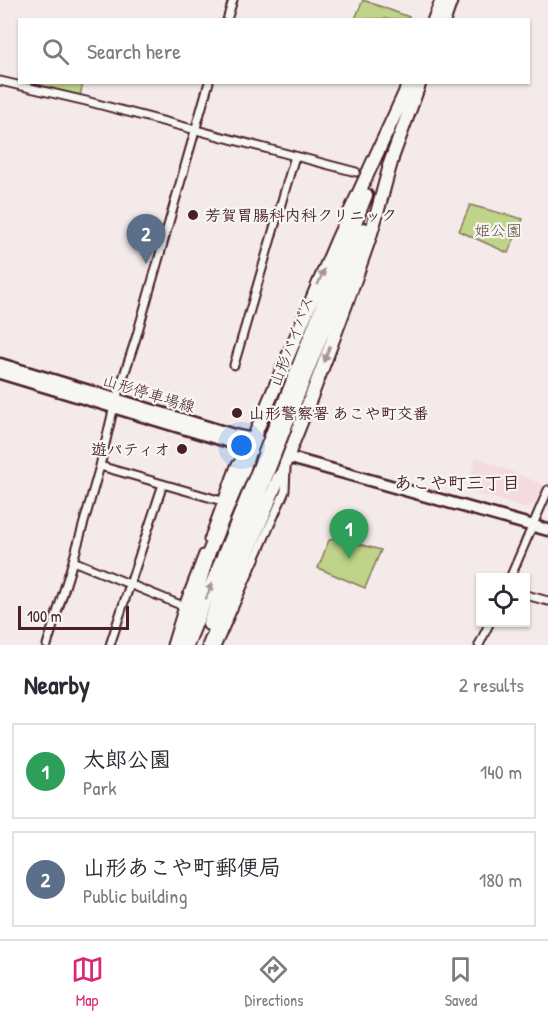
<!DOCTYPE html>
<meta charset="utf-8">
<style>
body{margin:0;font-family:"Patrick Hand","Klee One",sans-serif;background:#f7f7f7;color:#2b2b33}
.controls{position:absolute;right:18px;bottom:18px;display:grid;overflow:hidden;border-radius:0px;box-shadow:0 2px 4px #0004}
.controls button{width:54px;height:54px;display:grid;place-items:center;padding:0;border:0;border-bottom:2px solid #e1e1e2;background:#fff;color:#2b2b33;font:30px sans-serif}
.scale{position:absolute;left:18px;bottom:15px;width:111px;box-sizing:border-box;padding-left:6px;border:3px solid #4a1f2b;border-top:0;font-size:16px;line-height:21px;white-space:nowrap;color:#4a1f2b;-webkit-text-stroke:4px #f6f6f2;paint-order:stroke}
.you{position:absolute;left:242px;top:446px;width:21px;height:21px;margin:-15px;border:4px solid #fff;border-radius:50%;background:#1a73e8;box-shadow:0 0 0 9px #1a73e833}
.badge{display:grid;place-items:center;width:39px;height:39px;border-radius:50%;background:#db2777;color:#fff;font-size:20px;font-weight:700}
.pin{position:absolute;translate:-50% -50px;filter:drop-shadow(0 2px 3px #0008)}
.pin::after{content:'';position:absolute;top:32px;width:21px;height:18px;background:inherit;clip-path:polygon(0 0,100% 0,50% 100%)}
.list{margin:0;padding:0;list-style:none}
h2{display:flex;justify-content:space-between;align-items:center;height:78px;margin:0;padding:0 24px;font-size:26px}
h2 small{font-size:20px;font-weight:400;color:#7c7c81}
.list li{display:grid;grid-template-columns:39px 1fr auto;gap:18px;align-items:center;box-sizing:border-box;height:96px;margin:0 12px 12px;padding:0 12px;border:2px solid #e1e1e2;border-radius:0px}
.list b{display:block;font-size:22px;white-space:nowrap}
.list p{margin:0;font-size:20px;white-space:nowrap;color:#7c7c81}
.list em{font-size:20px;font-style:normal;color:#7c7c81}
.icon{flex:none;width:33px;height:33px;fill:none;stroke:currentColor;stroke-width:2;stroke-linecap:round;stroke-linejoin:round}
.map{position:relative;flex:none;width:548px;height:645px;overflow:hidden}
.search{position:absolute;background:#fff;box-shadow:0 2px 4px #0004;left:18px;right:18px;top:18px;height:66px;display:flex;align-items:center;gap:15px;box-sizing:border-box;padding:0 21px;border-radius:0px;color:#7c7c81;font-size:22px}
.sheet{height:294px;background:#fff}
nav{display:flex;justify-content:space-around;align-items:center;box-sizing:border-box;height:84px;border-top:2px solid #e1e1e2;background:#fff;font-size:16px;color:#7c7c81}
nav a{display:grid;justify-items:center;gap:3px}
nav .on{color:#db2777}
.map>svg:first-child{display:block}
.built{fill:#f4dbe1}
.green{fill:#bfd389;stroke:#84795a;stroke-width:1.5}
.lines{fill:none;stroke-linecap:round;stroke-linejoin:round}
.minor-casing{stroke:#4a1f2b;stroke-width:11}
.secondary-casing{stroke:#4a1f2b;stroke-width:15}
.primary-casing{stroke:#4a1f2b;stroke-width:15}
.trunk-casing{stroke:#4a1f2b;stroke-width:16}
.minor{stroke:#f6f6f2;stroke-width:7}
.secondary{stroke:#f6f6f2;stroke-width:10}
.primary{stroke:#f6f6f2;stroke-width:10}
.trunk{stroke:#f6f6f2;stroke-width:12}
.trunk-bridge-casing{stroke:#4a1f2b;stroke-width:16;stroke-linecap:butt}
.trunk-bridge{stroke:#f6f6f2;stroke-width:12}
.oneway{fill:#a99598}
.poi-dot{fill:#4a1f2b;stroke:#f6f6f2;stroke-width:2}
.labels{text-anchor:middle;stroke-width:4.5;stroke-linejoin:round;paint-order:stroke}
.poi-label{font-size:16px;font-weight:bold;fill:#4a1f2b;stroke:#f6f6f2;text-anchor:start}
.park-label{font-size:16px;fill:#674c42;stroke:#f6f6f2}
.street-label{font-size:16px;fill:#4a1f2b;stroke:#f6f6f2}
.neighbourhood-label{font-size:18px;font-weight:bold;fill:#4a1f2b;stroke:#f6f6f2}
</style>
<div class="map">
<svg width="548" height="645" viewBox="0 0 548 645">
<rect width="100%" height="100%" fill="#f5eaea"/>
<filter id="ink" filterUnits="userSpaceOnUse"><feTurbulence type="fractalNoise" baseFrequency=".0167" numOctaves="2"/><feDisplacementMap in="SourceGraphic" scale="12" xChannelSelector="R" yChannelSelector="G"/><feConvolveMatrix kernelMatrix="1 2 1 2 8 2 1 2 1" color-interpolation-filters="sRGB"/></filter>
<g filter="url(#ink)">
<!-- built -->
<path class="built" d="M 476,457 L 544,485 L 535,503 L 527,508 L 467,491 Z"/>
<!-- green -->
<path class="green" d="M 363,0 L 409,17 L 408,19 L 355,19 Z
M 33,83 L 33,82 L 83,83 L 80,96 Z
M 470,205 L 523,219 L 508,253 L 459,231 Z
M 335,538 L 381,550 L 365,588 L 318,568 L 329,540 Z"/>
<g class="lines">
<!-- minor casing -->
<g class="minor-casing">
<path id="minor" d="M 227,20 L 233,0
M 0,81 L 86,101 L 356,172
M 234,365 L 295,156
M 100,466 L 222,501
M 208,540 L 235,466 L 246,452
M 73,561 L 183,606
M 510,578 L 548,490
M 526,595 L 548,601
M 47,645 L 73,561 L 100,466 L 114,406 L 136,338 L 209,82
M 110,645 L 163,484
M 171,645 L 183,606 L 203,554
M 217,645 L 285,491 L 286,468
M 479,645 L 490,622"/>
</g>
<!-- secondary casing -->
<g class="secondary-casing">
<path id="secondary" d="M 287,457 L 548,530"/>
</g>
<!-- primary casing -->
<g class="primary-casing">
<path id="primary" d="M 0,364 L 234,435 L 253,439 L 276,446
M 0,373 L 249,448 L 287,457"/>
</g>
<!-- trunk casing -->
<g class="trunk-casing">
<path id="trunk" d="M 434,20 L 442,0
M 444,20 L 451,0
M 389,166 L 420,82
M 275,426 L 366,195
M 285,427 L 364,229
M 209,624 L 268,471
M 180,645 L 209,552 L 244,468 L 253,439 L 337,240 L 408,86
M 187,645 L 259,468
M 209,645 C 264,515 319,384 365,251 C 376,221 383,189 392,159"/>
</g>
<!-- minor -->
<use href="#minor" class="minor"/>
<!-- secondary -->
<use href="#secondary" class="secondary"/>
<!-- primary -->
<use href="#primary" class="primary"/>
<!-- trunk -->
<use href="#trunk" class="trunk"/>
<!-- trunk-bridge casing -->
<g class="trunk-bridge-casing">
<path id="trunk-bridge" d="M 259,468 L 275,426
M 268,471 L 285,427"/>
</g>
<!-- trunk-bridge -->
<use href="#trunk-bridge" class="trunk-bridge"/>
</g>
<!-- one-way arrows -->
<defs><path id="oneway-solid" d="M-6-.8H1V-3.2L6.5 0L1 3.2V.8H-6Z" transform="scale(1.5)"/></defs>
<g class="oneway">
<use href="#oneway-solid" transform="translate(321 277) rotate(-67)"/>
<use href="#oneway-solid" transform="translate(327 354) rotate(110)"/>
<use href="#oneway-solid" transform="translate(209 591) rotate(-68)"/>
</g>
</g>
<!-- markers -->
<g class="poi-dot">
<circle cx="193" cy="215" r="6"/>
<circle cx="237" cy="413" r="6"/>
<circle cx="182" cy="449" r="6"/>
</g>
<g class="labels">
<!-- poi labels -->
<g class="poi-label">
<text x="205" y="221">芳賀胃腸科内科クリニック</text>
<text x="249" y="419">山形警察署 あこや町交番</text>
<text x="170" y="455" text-anchor="end">遊パティオ</text>
</g>
<!-- park labels -->
<g class="park-label">
<text x="498" y="236">姫公園</text>
</g>
<!-- street labels -->
<g class="street-label">
<text transform="translate(291 341) rotate(-69)" y="6">山形バイパス</text>
<text transform="translate(149 393) rotate(17)" y="6">山形停車場線</text>
</g>
<!-- neighbourhood labels -->
<g class="neighbourhood-label">
<text x="457" y="489">あこや町三丁目</text>
</g>
</g>
</svg>
<div class="controls">
<button><svg class="icon" aria-label="locate" viewBox="0 0 24 24"><circle cx="12" cy="12" r="6"/><path d="M12 2v4M12 18v4M2 12h4M18 12h4"/></svg></button>
</div>
<div class="scale">100 m</div>
<div class="you"></div>
<div class="pin badge" style="left:349px;top:559px;background:#2e9e5b">1</div>
<div class="pin badge" style="left:146px;top:264px;background:#5c6f8a">2</div>
<div class="search"><svg class="icon" aria-label="search" viewBox="0 0 24 24"><circle cx="10" cy="10" r="6"/><path d="M15 15l6 6"/></svg>Search here</div>
</div>
<section class="sheet">
<h2>Nearby<small>2 results</small></h2>
<ul class="list">
<li><span class="badge" style="background:#2e9e5b">1</span><div><b>太郎公園</b><p>Park</p></div><em>140 m</em></li>
<li><span class="badge" style="background:#5c6f8a">2</span><div><b>山形あこや町郵便局</b><p>Public building</p></div><em>180 m</em></li>
</ul>
</section>
<nav>
<a class="on"><svg class="icon" aria-label="map" viewBox="0 0 24 24"><path d="M3 6l6-2 6 2 6-2v14l-6 2-6-2-6 2zM9 4v14M15 6v14"/></svg>Map</a>
<a><svg class="icon" aria-label="directions" viewBox="0 0 24 24"><path d="M12 3l9 9-9 9-9-9zM9 14v-3h6M13 9l2 2-2 2"/></svg>Directions</a>
<a><svg class="icon" aria-label="saved" viewBox="0 0 24 24"><path d="M7 4h10v16l-5-4-5 4z"/></svg>Saved</a>
</nav>
